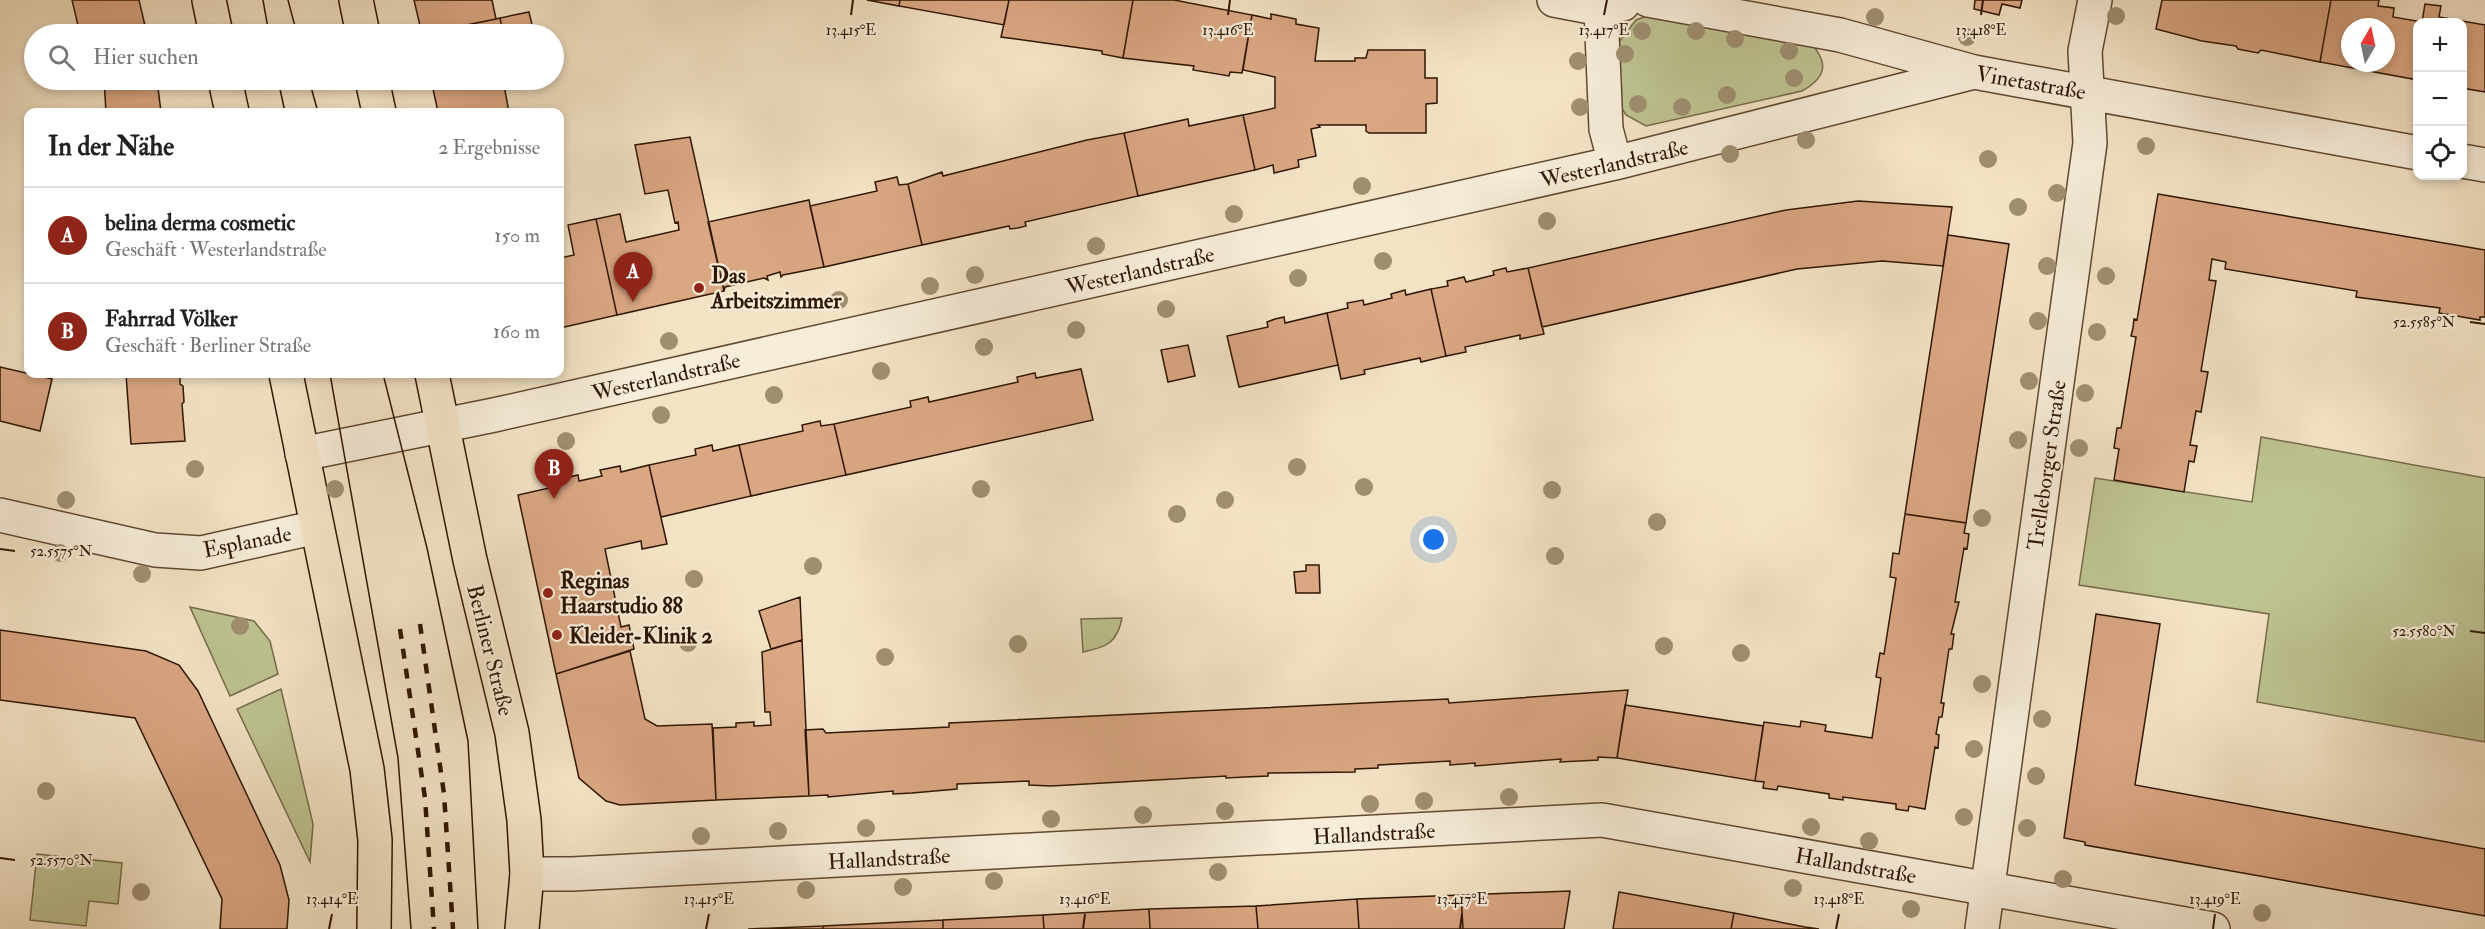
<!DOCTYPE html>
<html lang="de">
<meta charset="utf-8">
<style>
body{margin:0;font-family:"IM FELL Double Pica",serif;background:#f2f2f2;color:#222}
.controls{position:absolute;right:18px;top:18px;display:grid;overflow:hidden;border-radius:12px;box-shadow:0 3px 9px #0003}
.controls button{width:54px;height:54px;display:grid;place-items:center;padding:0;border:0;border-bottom:2px solid #e0e0e0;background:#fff;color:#222;font:30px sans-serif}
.compass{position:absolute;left:2341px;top:18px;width:54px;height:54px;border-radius:50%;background:#fff;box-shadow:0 3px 9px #0003;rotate:9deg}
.you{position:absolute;left:1434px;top:540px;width:21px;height:21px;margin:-15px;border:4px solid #fff;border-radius:50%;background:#1a73e8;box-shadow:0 0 0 9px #1a73e833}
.badge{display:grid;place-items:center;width:39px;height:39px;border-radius:50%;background:#8f2418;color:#fff;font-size:20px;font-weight:700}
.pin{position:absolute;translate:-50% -50px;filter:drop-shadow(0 2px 3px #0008)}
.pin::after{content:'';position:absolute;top:32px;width:21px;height:18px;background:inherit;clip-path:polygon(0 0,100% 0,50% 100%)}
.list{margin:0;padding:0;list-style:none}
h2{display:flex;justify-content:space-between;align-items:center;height:78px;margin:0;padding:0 24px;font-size:26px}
h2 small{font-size:20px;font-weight:400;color:#767676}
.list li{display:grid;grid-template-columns:39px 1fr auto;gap:18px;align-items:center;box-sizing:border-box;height:96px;padding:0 24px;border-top:2px solid #e0e0e0}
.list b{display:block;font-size:22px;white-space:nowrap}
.list p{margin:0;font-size:20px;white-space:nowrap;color:#767676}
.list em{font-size:20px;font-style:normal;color:#767676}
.icon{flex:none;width:33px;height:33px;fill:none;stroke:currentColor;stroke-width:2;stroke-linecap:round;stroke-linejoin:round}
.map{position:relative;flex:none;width:2485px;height:929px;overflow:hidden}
.search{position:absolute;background:#fff;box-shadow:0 3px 9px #0003;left:24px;top:24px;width:540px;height:66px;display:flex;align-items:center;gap:15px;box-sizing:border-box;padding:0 21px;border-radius:33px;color:#767676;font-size:22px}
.panel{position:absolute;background:#fff;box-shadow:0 3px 9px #0003;left:24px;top:108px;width:540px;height:270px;border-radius:12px}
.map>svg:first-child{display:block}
.green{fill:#bec392;stroke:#766c49;stroke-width:1.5}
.building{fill:#daa783;stroke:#2f1600;stroke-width:1.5;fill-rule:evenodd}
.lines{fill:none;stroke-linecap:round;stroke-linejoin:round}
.street-casing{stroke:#604931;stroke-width:36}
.primary-casing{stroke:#2f1600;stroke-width:36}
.street{stroke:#f7edd9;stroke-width:33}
.primary{stroke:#f3e3c5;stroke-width:33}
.tram{stroke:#2f1600;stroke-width:1.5}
.rail{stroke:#2f1600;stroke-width:4.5;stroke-dasharray:10 10;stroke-linecap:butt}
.tree{fill:#9f8f71}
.ticks{fill:none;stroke:#2f1600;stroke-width:2}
.poi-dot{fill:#8f2418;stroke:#f7edd9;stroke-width:2}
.labels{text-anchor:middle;stroke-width:4.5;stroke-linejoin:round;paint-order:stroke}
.street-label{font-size:22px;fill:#2f1600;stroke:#f7edd9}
.poi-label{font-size:22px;font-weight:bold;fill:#2f1600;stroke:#f7edd9;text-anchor:start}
.ticks-label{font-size:15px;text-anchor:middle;fill:#2f1600;stroke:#f7edd9;stroke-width:4.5;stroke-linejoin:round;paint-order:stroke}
</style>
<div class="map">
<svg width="2485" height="929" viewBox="0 0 2485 929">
<rect width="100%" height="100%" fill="#f3e3c5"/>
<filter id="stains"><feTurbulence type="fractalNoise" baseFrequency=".00333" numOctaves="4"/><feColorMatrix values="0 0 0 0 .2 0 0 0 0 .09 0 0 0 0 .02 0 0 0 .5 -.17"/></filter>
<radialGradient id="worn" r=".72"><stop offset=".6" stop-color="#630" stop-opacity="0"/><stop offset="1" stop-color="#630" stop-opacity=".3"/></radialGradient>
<!-- green -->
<path class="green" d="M 1652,14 L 1808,40 C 1828,61 1829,76 1802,91 L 1646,126 L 1626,115 L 1621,107 L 1618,43 L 1636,20 Z
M 2261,437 L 2485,478 L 2485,742 L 2257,702 L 2269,614 L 2079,585 L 2095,478 L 2252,502 Z
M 190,607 L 254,621 L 270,641 L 278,674 L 230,696 Z
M 1122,618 C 1117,643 1107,647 1083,652 L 1081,619 Z
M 281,689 L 313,824 L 310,862 L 237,709 Z
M 37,854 L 122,863 L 118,904 L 89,901 L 86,926 L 30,920 Z"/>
<!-- building -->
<path class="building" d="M 72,0 L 139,0 L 147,34 L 80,34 Z
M 414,0 L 492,0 L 496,19 L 422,34 Z
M 867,0 L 900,0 L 899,6 Z
M 900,0 L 1009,0 L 1004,25 L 899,6 Z
M 1009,0 L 1133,0 L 1123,58 L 1102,54 L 1102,51 L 1001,37 Z
M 1133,0 L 1174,0 L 1252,15 L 1242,73 L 1230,72 L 1229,76 L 1193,70 L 1194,66 L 1123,58 Z
M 1975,0 L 2022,0 L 2020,8 L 2002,4 L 1999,15 L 1974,9 Z
M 2162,0 L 2331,0 L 2320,62 L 2261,50 L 2258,53 L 2238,49 L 2236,46 L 2202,41 L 2156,29 Z
M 2331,0 L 2379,0 L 2378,6 L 2394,8 L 2393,17 L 2422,22 L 2425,4 L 2441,6 L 2439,17 L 2485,25 L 2485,92 L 2462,88 L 2462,22 L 2418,22 L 2418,80 L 2320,62 ZM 2350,27 L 2386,27 L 2386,63 L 2350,63 Z
M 529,12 L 534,33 L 503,34 L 500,18 Z
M 1271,14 L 1296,19 L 1296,24 L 1319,28 L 1315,61 L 1355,61 L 1355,58 L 1366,58 L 1368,50 L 1425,50 L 1425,78 L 1437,78 L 1437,103 L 1426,104 L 1426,133 L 1369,133 L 1366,131 L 1366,125 L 1318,125 L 1320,127 L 1311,129 L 1316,156 L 1298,160 L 1299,167 L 1274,173 L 1273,165 L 1255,170 L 1243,115 L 1275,108 L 1275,77 L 1243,70 L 1252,15 L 1271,19 Z
M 500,18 L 503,34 L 424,34 L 496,19 Z
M 104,80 L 157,80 L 161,112 L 106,112 Z
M 431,80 L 503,80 L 509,112 L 438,112 Z
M 1243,115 L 1255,170 L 1138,196 L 1124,133 L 1188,119 L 1189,126 Z
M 1124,133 L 1138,196 L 1025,222 L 1026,226 L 1018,228 L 1010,229 L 1009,226 L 922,245 L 908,184 L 942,172 L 943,176 L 1087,140 Z
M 690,137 L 724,291 L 617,315 L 596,219 L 620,214 L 626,242 L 679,230 L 678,222 L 675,223 L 668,190 L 645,194 L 635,145 Z
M 897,177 L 899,185 L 908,184 L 922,245 L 824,267 L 810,206 L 877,191 L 875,182 Z
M 2158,194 L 2485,250 L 2485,317 L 2480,317 L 2480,320 L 2439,313 L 2440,308 L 2356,297 L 2357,291 L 2225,269 L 2226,262 L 2212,259 L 2209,280 L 2216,281 L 2201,371 L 2208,372 L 2201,412 L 2196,411 L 2190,445 L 2197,446 L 2194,462 L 2189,461 L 2184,492 L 2114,480 L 2119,449 L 2114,448 L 2117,428 L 2121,428 L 2136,337 L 2131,336 L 2133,328 L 2134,319 L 2137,320 Z
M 809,200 L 824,267 L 783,275 L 781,277 L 780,272 L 767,276 L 768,280 L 764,278 L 725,287 L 724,291 L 708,222 Z
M 1858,201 L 1952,207 L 1943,266 L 1882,261 L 1797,269 L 1542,327 L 1528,268 L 1786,210 Z
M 596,219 L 617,315 L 560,328 L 560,258 L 574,255 L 568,225 Z
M 1948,235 L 2009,244 L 1966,523 L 1905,514 Z
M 1506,268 L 1507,272 L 1528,268 L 1544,334 L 1520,339 L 1520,335 L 1465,347 L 1466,352 L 1446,356 L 1431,289 L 1448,286 L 1447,281 L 1464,277 L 1466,282 L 1494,275 L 1493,271 Z
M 1431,289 L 1446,356 L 1421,362 L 1420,358 L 1364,370 L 1365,374 L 1341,379 L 1327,313 L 1348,308 L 1347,303 L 1363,300 L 1364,305 L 1392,298 L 1391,294 L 1405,290 L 1406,295 Z
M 1327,313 L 1338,365 L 1239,387 L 1227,336 L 1268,327 L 1267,322 L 1275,319 L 1284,317 L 1285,323 Z
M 1188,345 L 1195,376 L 1168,382 L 1161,350 Z
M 0,367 L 52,379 L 40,431 L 0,421 Z
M 1081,369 L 1093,420 L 846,475 L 834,424 L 911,407 L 910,401 L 928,397 L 929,402 L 1018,382 L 1017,377 L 1035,373 L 1036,378 Z
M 126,374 L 180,374 L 180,384 L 183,386 L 184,402 L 182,404 L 185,441 L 131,444 Z
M 820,421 L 821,426 L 834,424 L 846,475 L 751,496 L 739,445 L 803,431 L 802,425 Z
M 712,445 L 713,451 L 739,445 L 751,496 L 661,517 L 649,465 L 696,455 L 695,449 Z
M 649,465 L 667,544 L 642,549 L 641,541 L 605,549 L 621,627 L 629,625 L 634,649 L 556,674 L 518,495 L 558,486 L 556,480 L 578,475 L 579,481 L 602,476 L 600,470 L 620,466 L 621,472 Z
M 1905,514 L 1966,523 L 1964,533 L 1969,534 L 1967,549 L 1964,548 L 1955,602 L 1959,602 L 1951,634 L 1954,634 L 1952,649 L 1949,649 L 1941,703 L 1944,703 L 1942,717 L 1939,717 L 1936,734 L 1939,735 L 1938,748 L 1935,747 L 1925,809 L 1909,806 L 1908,811 L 1896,809 L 1896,804 L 1843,797 L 1843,800 L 1829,798 L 1829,794 L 1778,786 L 1777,790 L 1763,788 L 1764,782 L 1755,781 L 1764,722 L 1800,727 L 1801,721 L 1826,725 L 1825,731 L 1872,738 L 1881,678 L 1876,677 L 1880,653 L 1884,654 L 1896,578 L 1890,577 L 1893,553 L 1899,554 Z
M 1306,565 L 1319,565 L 1320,593 L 1296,593 L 1294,572 L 1306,571 Z
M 800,597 L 802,640 L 771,649 L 759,611 Z
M 2096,614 L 2160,624 L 2135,785 L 2485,849 L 2485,916 L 2085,845 L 2085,842 L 2064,838 Z
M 0,630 L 146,651 L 179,665 L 198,691 L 280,865 L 289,900 L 287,929 L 220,929 L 222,899 L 135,718 L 0,700 Z
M 802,640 L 809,796 L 716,800 L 713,728 L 736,727 L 736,723 L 754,722 L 754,726 L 771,725 L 770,712 L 765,712 L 762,652 Z
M 630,651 L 645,719 L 657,726 L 712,724 L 716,800 L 620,805 L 606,801 L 579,778 L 556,674 Z
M 1628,690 L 1617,758 L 1598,757 L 1598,760 L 1560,762 L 1561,759 L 1475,766 L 1475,763 L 1450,765 L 1450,761 L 1415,763 L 1378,765 L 1378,768 L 1355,769 L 1355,772 L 1268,773 L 1268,776 L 1245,777 L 1226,778 L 1226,776 L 1051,786 L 1029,785 L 1029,781 L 957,784 L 957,789 L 912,793 L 893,794 L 893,791 L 828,797 L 828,795 L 809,796 L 805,730 L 823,729 L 826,733 L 949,727 L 949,723 L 1448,699 L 1449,703 Z
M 1625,705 L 1763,726 L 1755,781 L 1617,758 Z
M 1570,891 L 1564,929 L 1463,929 L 1461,895 Z
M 1619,892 L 1734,913 L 1731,929 L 1613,929 Z
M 1461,895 L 1463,929 L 1359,929 L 1357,899 Z
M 1357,899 L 1359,929 L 1258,929 L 1256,906 Z
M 1256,906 L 1258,929 L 1150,929 L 1149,909 Z
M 1149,909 L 1150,929 L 1044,929 L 1043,915 Z
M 1734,913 L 1805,927 L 1819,929 L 1731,929 Z
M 1043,915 L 1044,929 L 943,929 L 943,920 Z
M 943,920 L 943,929 L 823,929 L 823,926 Z
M 823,926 L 823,929 L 748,929 Z"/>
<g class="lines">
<!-- street casing -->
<g class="street-casing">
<path id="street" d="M 1554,0 L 1601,9 L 1623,4
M 1648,0 L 1840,35 L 1974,72 L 2418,153
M 1601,9 L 1606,129 L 1615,163
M 2462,161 L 2485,165
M 302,454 L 494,415 L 1615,163 L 1974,72
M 0,515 L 155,550 L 201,553 L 317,527
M 527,874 L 572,874 L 1602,820 L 2213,929
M 1982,929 L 2090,143 L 2085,51 L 2095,0"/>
</g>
<!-- primary casing -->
<g class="primary-casing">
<path id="primary" d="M 209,0 L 216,34
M 356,0 L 363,34
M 225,80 L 232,112
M 372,80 L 379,112
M 286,374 L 367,769 L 375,840 L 374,929
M 432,374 L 470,560 L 512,733 L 524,820 L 527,874 L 522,929"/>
</g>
<!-- street -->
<use href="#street" class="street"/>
<!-- primary -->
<use href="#primary" class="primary"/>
<!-- tram -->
<path class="tram" d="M 263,0 L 269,34
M 288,0 L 297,34
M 278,80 L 285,112
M 309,80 L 318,112
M 330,374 L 398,758 L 411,929
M 383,374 L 427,548 L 468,741 L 478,929"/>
<!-- rail -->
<path class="rail" d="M 420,624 L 444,794 L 453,929
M 400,629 L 425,798 L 434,929"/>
</g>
<!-- trees -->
<g class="tree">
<circle cx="2116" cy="16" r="9"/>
<circle cx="1875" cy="17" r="9"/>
<circle cx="1642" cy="31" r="9"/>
<circle cx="1696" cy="31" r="9"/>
<circle cx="1967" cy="37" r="9"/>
<circle cx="1735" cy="39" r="9"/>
<circle cx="1789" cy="51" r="9"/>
<circle cx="1625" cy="54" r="9"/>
<circle cx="1578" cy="61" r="9"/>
<circle cx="1794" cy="78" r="9"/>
<circle cx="1727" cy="95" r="9"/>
<circle cx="1638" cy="104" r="9"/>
<circle cx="1580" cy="107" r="9"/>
<circle cx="1682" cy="107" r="9"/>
<circle cx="1806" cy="140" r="9"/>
<circle cx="2146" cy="146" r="9"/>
<circle cx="1730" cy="154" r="9"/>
<circle cx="1988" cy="159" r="9"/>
<circle cx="1362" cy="186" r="9"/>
<circle cx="2057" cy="193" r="9"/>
<circle cx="2018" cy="207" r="9"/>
<circle cx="1234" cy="214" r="9"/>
<circle cx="1547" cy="221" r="9"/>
<circle cx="1096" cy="246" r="9"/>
<circle cx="1383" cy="261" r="9"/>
<circle cx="2047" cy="266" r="9"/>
<circle cx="975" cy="275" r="9"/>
<circle cx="2106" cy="276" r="9"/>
<circle cx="1298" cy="278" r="9"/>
<circle cx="930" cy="286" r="9"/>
<circle cx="839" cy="300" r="9"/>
<circle cx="1166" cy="309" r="9"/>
<circle cx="2038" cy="321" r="9"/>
<circle cx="1076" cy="330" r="9"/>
<circle cx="2097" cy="332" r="9"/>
<circle cx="669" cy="341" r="9"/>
<circle cx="984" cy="347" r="9"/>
<circle cx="881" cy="371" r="9"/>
<circle cx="2029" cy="381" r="9"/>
<circle cx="2085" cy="393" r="9"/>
<circle cx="774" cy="395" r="9"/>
<circle cx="661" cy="415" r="9"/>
<circle cx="2018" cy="440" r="9"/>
<circle cx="566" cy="441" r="9"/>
<circle cx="2079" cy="448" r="9"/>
<circle cx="1297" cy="467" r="9"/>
<circle cx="195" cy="469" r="9"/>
<circle cx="1364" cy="487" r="9"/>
<circle cx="335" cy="489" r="9"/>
<circle cx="981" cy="489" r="9"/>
<circle cx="1552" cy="490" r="9"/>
<circle cx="66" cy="500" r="9"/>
<circle cx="1225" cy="500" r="9"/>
<circle cx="1177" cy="514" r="9"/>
<circle cx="1982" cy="518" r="9"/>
<circle cx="1657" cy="522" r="9"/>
<circle cx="60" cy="553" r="9"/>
<circle cx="1555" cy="556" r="9"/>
<circle cx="813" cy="566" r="9"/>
<circle cx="142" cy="574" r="9"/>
<circle cx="694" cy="579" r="9"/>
<circle cx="240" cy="626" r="9"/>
<circle cx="688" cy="643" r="9"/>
<circle cx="1018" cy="644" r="9"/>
<circle cx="1664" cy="646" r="9"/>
<circle cx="1741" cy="653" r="9"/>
<circle cx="885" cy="657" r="9"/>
<circle cx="1982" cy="684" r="9"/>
<circle cx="2042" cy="719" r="9"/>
<circle cx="1974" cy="749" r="9"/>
<circle cx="2036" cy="776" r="9"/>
<circle cx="46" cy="791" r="9"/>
<circle cx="1509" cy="797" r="9"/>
<circle cx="1424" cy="801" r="9"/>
<circle cx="1370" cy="804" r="9"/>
<circle cx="1225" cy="811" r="9"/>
<circle cx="1143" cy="815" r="9"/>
<circle cx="1964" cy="817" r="9"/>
<circle cx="1051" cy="819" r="9"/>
<circle cx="1811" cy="827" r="9"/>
<circle cx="866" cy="828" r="9"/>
<circle cx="2027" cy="828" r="9"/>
<circle cx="778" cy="831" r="9"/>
<circle cx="701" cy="836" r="9"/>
<circle cx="1869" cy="841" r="9"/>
<circle cx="1218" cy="872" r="9"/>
<circle cx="2063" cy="879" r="9"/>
<circle cx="994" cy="881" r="9"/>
<circle cx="903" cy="887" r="9"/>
<circle cx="1793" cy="888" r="9"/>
<circle cx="806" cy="890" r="9"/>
<circle cx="141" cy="892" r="9"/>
<circle cx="1911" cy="909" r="9"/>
<circle cx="2262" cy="913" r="9"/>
</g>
<!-- ticks -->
<path class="ticks" d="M 851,15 L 853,0M 1228,15 L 1230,0M 1604,15 L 1607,0M 1981,15 L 1983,0M 2470,322 L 2485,324M 0,549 L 15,551M 2470,631 L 2485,633M 0,858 L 15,860M 329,929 L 332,914M 706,929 L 709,914M 1083,929 L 1085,914M 1460,929 L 1462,914M 1836,929 L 1839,914M 2213,929 L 2215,914"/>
<!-- markers -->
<g class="poi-dot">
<circle cx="699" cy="288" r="6"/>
<circle cx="548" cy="593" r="6"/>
<circle cx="557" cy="635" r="6"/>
</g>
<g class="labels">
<!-- street labels -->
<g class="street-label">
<text transform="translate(2031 82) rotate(10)" y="8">Vinetastraße</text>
<text transform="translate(1614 163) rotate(-13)" y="8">Westerlandstraße</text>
<text transform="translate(1140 270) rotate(-13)" y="8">Westerlandstraße</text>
<text transform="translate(666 376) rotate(-13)" y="8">Westerlandstraße</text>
<text transform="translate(2046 465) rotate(-82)" y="8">Trelleborger Straße</text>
<text transform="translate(247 541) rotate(-11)" y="8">Esplanade</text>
<text transform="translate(491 650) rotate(76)" y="8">Berliner Straße</text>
<text transform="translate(1374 833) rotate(-3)" y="8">Hallandstraße</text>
<text transform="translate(889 858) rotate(-3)" y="8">Hallandstraße</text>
<text transform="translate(1856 865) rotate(10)" y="8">Hallandstraße</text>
</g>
<!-- poi labels -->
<g class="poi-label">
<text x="711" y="283">Das<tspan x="711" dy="25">Arbeitszimmer</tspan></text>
<text x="560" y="588">Reginas<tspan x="560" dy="25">Haarstudio 88</tspan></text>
<text x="569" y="643">Kleider-Klinik 2</text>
</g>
</g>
<g class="ticks-label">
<text x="851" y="35">13.415°E</text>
<text x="1228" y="35">13.416°E</text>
<text x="1604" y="35">13.417°E</text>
<text x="1981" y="35">13.418°E</text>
<text x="2424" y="327">52.5585°N</text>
<text x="61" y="556">52.5575°N</text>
<text x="2424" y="636">52.5580°N</text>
<text x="61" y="865">52.5570°N</text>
<text x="332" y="904">13.414°E</text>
<text x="709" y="904">13.415°E</text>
<text x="1085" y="904">13.416°E</text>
<text x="1462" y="904">13.417°E</text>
<text x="1839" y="904">13.418°E</text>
<text x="2215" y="904">13.419°E</text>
</g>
<rect width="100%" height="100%" filter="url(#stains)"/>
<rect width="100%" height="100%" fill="url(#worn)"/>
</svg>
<div class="controls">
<button>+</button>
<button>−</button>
<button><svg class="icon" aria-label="locate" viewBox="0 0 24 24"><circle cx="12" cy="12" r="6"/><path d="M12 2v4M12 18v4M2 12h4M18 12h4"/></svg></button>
</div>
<svg class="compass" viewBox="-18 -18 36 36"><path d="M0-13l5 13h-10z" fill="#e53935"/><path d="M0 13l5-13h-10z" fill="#767676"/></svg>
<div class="you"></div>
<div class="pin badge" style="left:633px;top:302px">A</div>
<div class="pin badge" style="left:554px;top:499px">B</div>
<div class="search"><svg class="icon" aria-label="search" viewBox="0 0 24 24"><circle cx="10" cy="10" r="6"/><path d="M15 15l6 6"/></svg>Hier suchen</div>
<section class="panel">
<h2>In der Nähe<small>2 Ergebnisse</small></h2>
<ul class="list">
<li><span class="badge">A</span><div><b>belina derma cosmetic</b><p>Geschäft · Westerlandstraße</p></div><em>150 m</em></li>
<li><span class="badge">B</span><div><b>Fahrrad Völker</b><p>Geschäft · Berliner Straße</p></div><em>160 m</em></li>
</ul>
</section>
</div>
